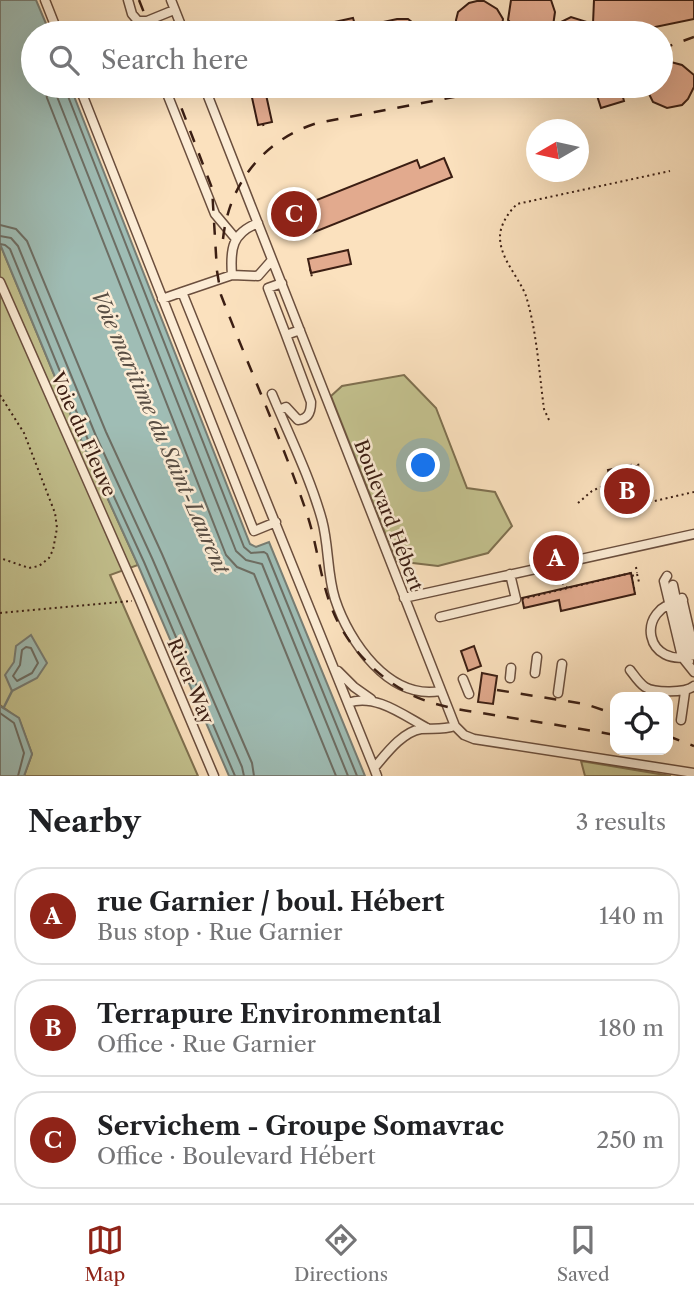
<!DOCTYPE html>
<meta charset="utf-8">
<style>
body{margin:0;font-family:"Libre Caslon Text",serif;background:#f6f6f6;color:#202124}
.controls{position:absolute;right:21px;bottom:21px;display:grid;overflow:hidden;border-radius:14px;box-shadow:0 7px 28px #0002}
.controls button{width:63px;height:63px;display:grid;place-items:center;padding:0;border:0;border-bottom:2px solid #e0e0e0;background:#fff;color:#202124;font:35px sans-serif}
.compass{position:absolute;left:526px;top:119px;width:63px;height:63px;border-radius:50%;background:#fff;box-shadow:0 7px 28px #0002;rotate:261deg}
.you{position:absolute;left:424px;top:466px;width:24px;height:24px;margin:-18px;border:5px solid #fff;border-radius:50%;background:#1a73e8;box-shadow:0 0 0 10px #1a73e833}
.badge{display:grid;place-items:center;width:46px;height:46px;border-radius:50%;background:#8f2418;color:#fff;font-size:23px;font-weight:700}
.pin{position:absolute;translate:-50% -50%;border:4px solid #fff;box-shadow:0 2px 7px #0006}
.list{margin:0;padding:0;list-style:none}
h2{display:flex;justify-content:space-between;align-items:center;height:91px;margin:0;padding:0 28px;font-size:30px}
h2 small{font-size:23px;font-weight:400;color:#757577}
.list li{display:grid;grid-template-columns:46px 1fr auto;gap:21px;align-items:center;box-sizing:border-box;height:98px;margin:0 14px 14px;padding:0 14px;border:2px solid #e0e0e0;border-radius:28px}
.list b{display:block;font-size:26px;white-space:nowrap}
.list p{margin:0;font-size:23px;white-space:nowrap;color:#757577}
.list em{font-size:23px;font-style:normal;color:#757577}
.icon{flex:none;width:38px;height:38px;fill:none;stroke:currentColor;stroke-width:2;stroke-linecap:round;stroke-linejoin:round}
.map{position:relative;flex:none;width:694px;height:776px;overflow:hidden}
.search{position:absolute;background:#fff;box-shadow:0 7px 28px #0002;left:21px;right:21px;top:21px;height:77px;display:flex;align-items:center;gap:18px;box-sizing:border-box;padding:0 24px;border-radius:38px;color:#757577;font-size:26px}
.sheet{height:427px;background:#fff}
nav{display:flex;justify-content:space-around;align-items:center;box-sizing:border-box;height:98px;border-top:2px solid #e0e0e0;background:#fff;font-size:19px;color:#757577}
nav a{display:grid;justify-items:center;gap:4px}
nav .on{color:#8f2418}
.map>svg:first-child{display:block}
.green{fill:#c3c18e;stroke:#7f7050;stroke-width:2}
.water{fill:#9fbdb5;stroke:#777d74;stroke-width:2}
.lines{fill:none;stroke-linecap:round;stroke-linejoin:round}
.shore{stroke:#6d6e64;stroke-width:2}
.stream{stroke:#777d74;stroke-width:2.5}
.building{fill:#e2aa8e;stroke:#3b1e13;stroke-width:2}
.minor-casing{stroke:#6b4f3e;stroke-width:11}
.path{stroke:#3b1e13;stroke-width:2;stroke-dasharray:2 3.5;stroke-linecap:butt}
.minor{stroke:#fcecd5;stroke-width:8}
.rail{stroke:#3b1e13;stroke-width:2.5;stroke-dasharray:12 12;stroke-linecap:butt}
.labels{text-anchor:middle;stroke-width:5;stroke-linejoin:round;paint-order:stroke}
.street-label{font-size:19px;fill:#3b1e13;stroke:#fcecd5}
.water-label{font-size:21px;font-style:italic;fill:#594e44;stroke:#fcecd5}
</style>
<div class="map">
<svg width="694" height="776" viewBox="0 0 694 776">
<rect width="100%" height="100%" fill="#fbe1be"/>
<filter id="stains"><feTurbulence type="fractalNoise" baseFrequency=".00286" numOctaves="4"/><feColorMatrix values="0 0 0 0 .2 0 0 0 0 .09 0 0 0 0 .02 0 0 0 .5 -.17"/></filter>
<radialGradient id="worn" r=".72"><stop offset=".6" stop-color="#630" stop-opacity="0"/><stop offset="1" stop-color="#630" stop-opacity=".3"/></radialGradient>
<!-- green -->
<path class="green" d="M 0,244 L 82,442 L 138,565 L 110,575 L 198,776 L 24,776 L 32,754 L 19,719 L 0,705 Z
M 404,375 L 436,408 L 467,488 L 495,492 L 512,526 L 488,553 L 438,566 L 396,561 L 331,396 L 342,386 Z
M 581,761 L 671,776 L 585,776 Z"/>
<!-- water -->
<path class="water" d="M 0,0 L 36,0 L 50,33 L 33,33 L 33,86 L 70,86 L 250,544 L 256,547 L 269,542 L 365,776 L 229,776 L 138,565 L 82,442 L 0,244 Z
M 31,635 L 47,663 L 37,678 L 12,691 L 5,675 L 14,662 L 16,646 Z
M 0,706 L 19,718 L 32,754 L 24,776 L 0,776 Z"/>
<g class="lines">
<!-- shore -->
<path class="shore" d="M 45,86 L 47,98 L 226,555 L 237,567 L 254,574 L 336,776
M 55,86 L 56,94 L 236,551 L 246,560 L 262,564 L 348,776
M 64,86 L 244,547 L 251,553 L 264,552 L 267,554 L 357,776
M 0,225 L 16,229 L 27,241 L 106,432 L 162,554 L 252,763 L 254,776
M 0,236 L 11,238 L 18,246 L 96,436 L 152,558 L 242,767 L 244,776
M 0,244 L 5,245 L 10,249 L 88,440 L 144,562 L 235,776
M 26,647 L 31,648 L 38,663 L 32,673 L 17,681 L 13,676 L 20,665 L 22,650 Z
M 0,713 L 14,723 L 24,753 L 18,776"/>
<!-- stream -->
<path class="stream" d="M 4,707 L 12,691"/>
</g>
<!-- building -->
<path class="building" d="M 511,0 L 551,0 L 555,12 L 553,26 L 571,17 L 593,24 L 594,0 L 694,0 L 694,19 L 626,33 L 609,33 L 593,25 L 595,33 L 520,33 L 508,20 Z
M 477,1 L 484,1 L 497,9 L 503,19 L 501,33 L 457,33 L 456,20 L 458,12 L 469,3 Z
M 353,18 L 356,28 L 397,19 L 408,19 L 412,22 L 416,33 L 318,33 L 316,26 Z
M 667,61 L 682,65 L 694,75 L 694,87 L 688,99 L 682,105 L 667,108 L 653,102 L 645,86 L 661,86 L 661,63 Z
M 594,86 L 620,86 L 624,101 L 601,108 Z
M 265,90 L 272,122 L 258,125 L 251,93 Z
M 444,158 L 452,177 L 312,233 L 309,226 L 297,231 L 289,211 L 417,160 L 420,168 Z
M 348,250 L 351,264 L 311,273 L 308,259 Z
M 631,465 L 633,472 L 638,471 L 640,481 L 635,482 L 636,488 L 630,490 L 631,496 L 621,498 L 620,492 L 613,494 L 608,470 Z
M 631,573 L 635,594 L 561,611 L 559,600 L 524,608 L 522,598 Z
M 474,646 L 481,666 L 468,671 L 461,651 Z
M 482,673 L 497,676 L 493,704 L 478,702 Z"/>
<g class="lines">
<!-- minor casing -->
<g class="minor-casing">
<path id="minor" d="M 45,0 L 58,33
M 128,0 L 132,14 L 138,21 L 147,21 L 174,10
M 171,0 L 184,33
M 79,86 L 254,531 L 276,522
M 164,86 L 215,214 L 236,239
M 204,86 L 455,726 L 464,735 L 474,739 L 694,773
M 272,260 L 258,276 L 232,275 L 182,292 L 374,768
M 232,275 C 230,249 232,233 258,223
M 0,282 L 139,598 L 214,776
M 282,283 L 268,288 L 286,335
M 162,299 L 182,292
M 272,394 C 289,435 310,477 322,520 C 329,546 327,574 335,599 C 349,642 389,700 440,691
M 279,410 L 286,407 L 298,420 C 309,419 311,411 311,402 L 286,335 L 300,330
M 667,576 L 664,581 L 682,657 L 694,672
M 673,585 L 689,661
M 404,598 L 694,534
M 682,598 L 694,650
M 683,600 C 632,608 646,671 694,655
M 440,617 L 516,599 L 510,574
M 630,670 C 634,675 639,683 645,687 C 654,693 686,693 694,686
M 338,671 L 354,687 L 371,699
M 535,673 L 537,657
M 510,678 L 511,668
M 463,679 L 469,694
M 558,693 L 562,664
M 348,703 C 375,693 403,715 427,728
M 681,720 L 685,692
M 377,776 L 374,768 C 386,754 402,732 421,729 C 433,728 443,730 455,726"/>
</g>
<!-- path -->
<path class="path" d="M 263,124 L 264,128
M 281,218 L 290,215
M 310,269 L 312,277
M 0,395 L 24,433 L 55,513 L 57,528 L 53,550 L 49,558 L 39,566 L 29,568 L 0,558
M 549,420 L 544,409 C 539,372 537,332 526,296 C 519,277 500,259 500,237 C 500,225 508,213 517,204 L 670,171
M 633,472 L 638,463 L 643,489
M 635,482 L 645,490 L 647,500
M 626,497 L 629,518
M 578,503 L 592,491 L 611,482
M 628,507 L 694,492
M 636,567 L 637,573
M 632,576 L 637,574 L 639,582
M 562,583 L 567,587
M 522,599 L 631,573 L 635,593
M 0,613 L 132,601"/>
<!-- minor -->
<use href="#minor" class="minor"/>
<!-- rail -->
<path class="rail" d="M 139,0 L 152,33
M 661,49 L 694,37
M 173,86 L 212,188 L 217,271 L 221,295 C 249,368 282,440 307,514 C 319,550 321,592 340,626 C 356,655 382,680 412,695 C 439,708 470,711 500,716 C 538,722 577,728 615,735
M 223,239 C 229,183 264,140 317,123 L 512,86
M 497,690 L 585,704 L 615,714
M 668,736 L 694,746"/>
</g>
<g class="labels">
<!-- street labels -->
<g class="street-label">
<text transform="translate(84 434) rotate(66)" y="7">Voie du Fleuve</text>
<text transform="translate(389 515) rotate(69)" y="7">Boulevard Hébert</text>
<text transform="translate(191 681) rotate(67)" y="7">River Way</text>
</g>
<!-- water labels -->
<g class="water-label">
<text transform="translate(160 432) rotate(66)" y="7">Voie maritime du Saint-Laurent</text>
</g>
</g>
<rect width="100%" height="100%" filter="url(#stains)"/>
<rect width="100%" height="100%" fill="url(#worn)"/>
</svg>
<div class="controls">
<button><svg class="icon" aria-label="locate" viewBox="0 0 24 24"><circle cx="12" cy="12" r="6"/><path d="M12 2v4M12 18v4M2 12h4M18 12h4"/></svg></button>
</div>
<svg class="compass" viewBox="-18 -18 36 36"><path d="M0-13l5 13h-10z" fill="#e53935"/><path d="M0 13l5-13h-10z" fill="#757577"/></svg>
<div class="you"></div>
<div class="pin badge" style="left:556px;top:558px">A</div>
<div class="pin badge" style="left:627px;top:491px">B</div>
<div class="pin badge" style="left:294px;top:214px">C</div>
<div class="search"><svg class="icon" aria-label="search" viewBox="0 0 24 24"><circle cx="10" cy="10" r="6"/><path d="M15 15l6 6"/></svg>Search here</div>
</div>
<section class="sheet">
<h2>Nearby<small>3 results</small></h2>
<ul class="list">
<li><span class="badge">A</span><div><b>rue Garnier / boul. Hébert</b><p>Bus stop · Rue Garnier</p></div><em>140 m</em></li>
<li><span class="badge">B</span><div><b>Terrapure Environmental</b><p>Office · Rue Garnier</p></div><em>180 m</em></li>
<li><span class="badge">C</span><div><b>Servichem - Groupe Somavrac</b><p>Office · Boulevard Hébert</p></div><em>250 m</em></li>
</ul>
</section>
<nav>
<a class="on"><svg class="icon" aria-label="map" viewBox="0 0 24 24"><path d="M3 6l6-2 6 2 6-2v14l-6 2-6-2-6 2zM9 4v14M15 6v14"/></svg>Map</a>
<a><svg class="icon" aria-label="directions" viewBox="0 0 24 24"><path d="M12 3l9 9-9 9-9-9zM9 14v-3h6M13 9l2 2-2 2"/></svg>Directions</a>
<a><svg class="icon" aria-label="saved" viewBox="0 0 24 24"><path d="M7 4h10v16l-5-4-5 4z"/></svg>Saved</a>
</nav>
